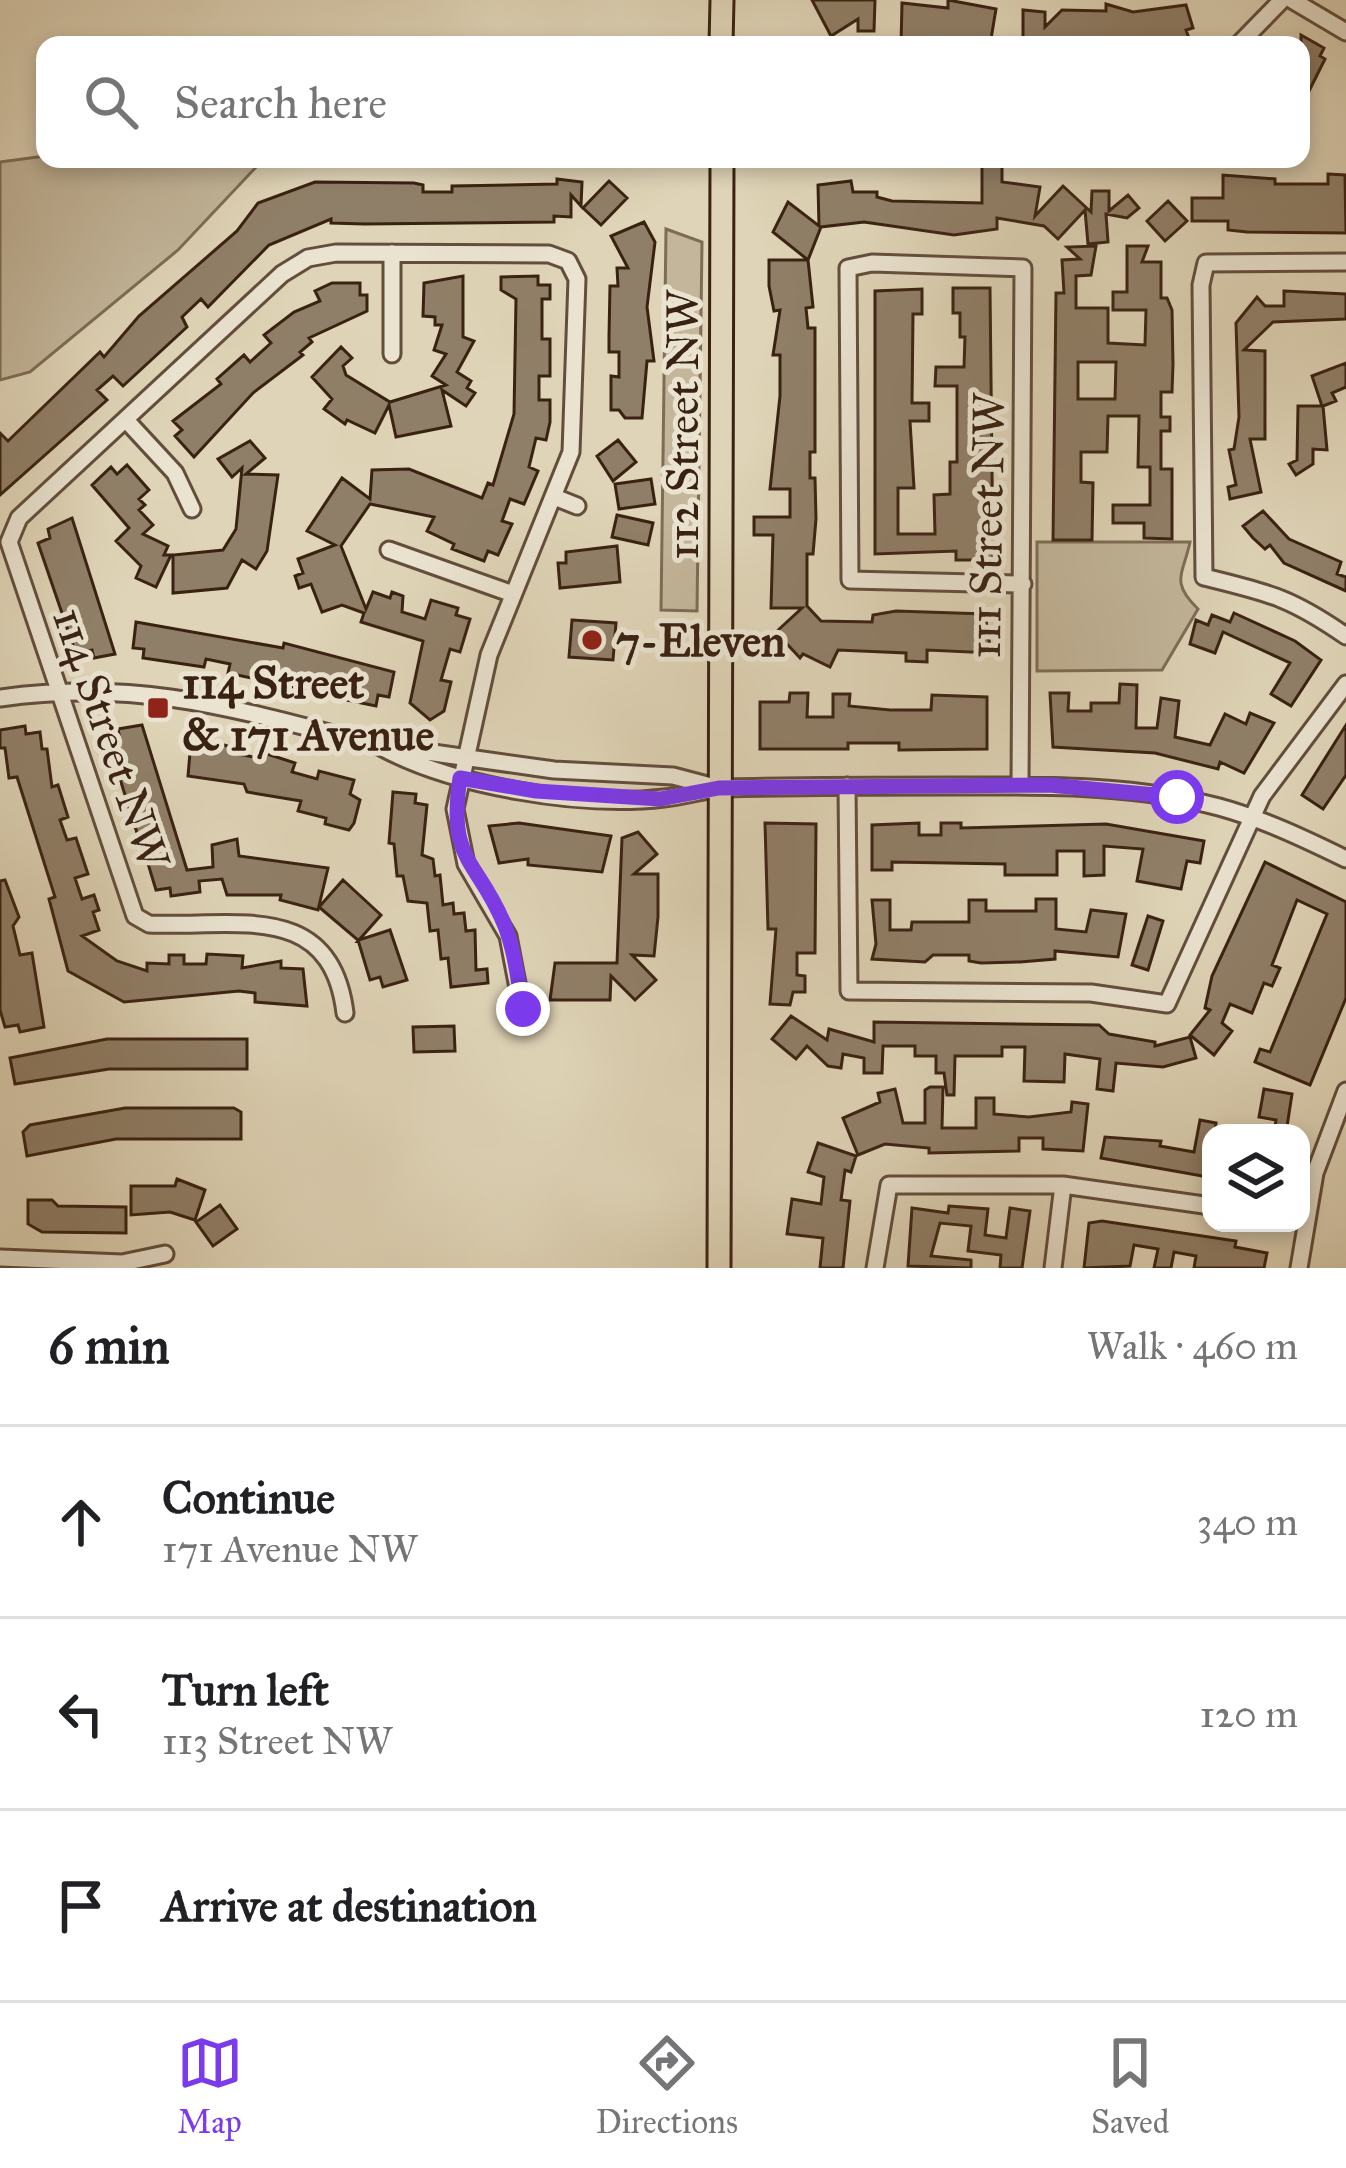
<!DOCTYPE html>
<meta charset="utf-8">
<style>
body{margin:0;font-family:"IM FELL Great Primer",serif;background:#f2f2f2;color:#202124}
.controls{position:absolute;right:36px;bottom:36px;display:grid;overflow:hidden;border-radius:24px;box-shadow:0 6px 18px #0003}
.controls button{width:108px;height:108px;display:grid;place-items:center;padding:0;border:0;border-bottom:3px solid #e0e0e0;background:#fff;color:#202124;font:60px sans-serif}
.stop{position:absolute;width:36px;height:36px;margin:-27px;border:9px solid #7c3aed;border-radius:50%;background:#fff}
.stop.end{background:#7c3aed;border-color:#fff;box-shadow:0 3px 12px #0008}
.list{margin:0;padding:0;list-style:none}
h2{display:flex;justify-content:space-between;align-items:center;height:156px;margin:0;padding:0 48px;font-size:51px}
h2 small{font-size:39px;font-weight:400;color:#757577}
.list li{display:grid;grid-template-columns:78px 1fr auto;gap:36px;align-items:center;box-sizing:border-box;height:192px;padding:0 48px;border-top:3px solid #e0e0e0}
.list b{display:block;font-size:45px;white-space:nowrap}
.list p{margin:0;font-size:39px;white-space:nowrap;color:#757577}
.list em{font-size:39px;font-style:normal;color:#757577}
.icon{flex:none;width:66px;height:66px;fill:none;stroke:currentColor;stroke-width:2;stroke-linecap:round;stroke-linejoin:round}
.map{position:relative;flex:none;width:1346px;height:1268px;overflow:hidden}
.search{position:absolute;background:#fff;box-shadow:0 6px 18px #0003;left:36px;right:36px;top:36px;height:132px;display:flex;align-items:center;gap:30px;box-sizing:border-box;padding:0 42px;border-radius:24px;color:#757577;font-size:45px}
.sheet{height:732px;background:#fff}
nav{display:flex;justify-content:space-around;align-items:center;box-sizing:border-box;height:168px;border-top:3px solid #e0e0e0;background:#fff;font-size:33px;color:#757577}
nav a{display:grid;justify-items:center;gap:6px}
nav .on{color:#7c3aed}
.map>svg:first-child{display:block}
.green{fill:#c3b69b;stroke:#7e6c57;stroke-width:3}
.building{fill:#907f68;stroke:#3a2213;stroke-width:3;fill-rule:evenodd}
.lines{fill:none;stroke-linecap:round;stroke-linejoin:round}
.minor-casing{stroke:#634e3c;stroke-width:21}
.major-casing{stroke:#3a2213;stroke-width:27}
.minor{stroke:#eae3d0;stroke-width:15}
.major{stroke:#dfd4b7;stroke-width:21}
.route{stroke:#7c3aed;stroke-width:15}
.poi-dot{fill:#8f2418;stroke:#eae3d0;stroke-width:4.5}
.labels{text-anchor:middle;stroke-width:10;stroke-linejoin:round;paint-order:stroke}
.street-label{font-size:45px;fill:#3a2213;stroke:#eae3d0}
.poi-label{font-size:45px;font-weight:bold;fill:#3a2213;stroke:#eae3d0;text-anchor:start}
</style>
<div class="map">
<svg width="1346" height="1268" viewBox="0 0 1346 1268">
<rect width="100%" height="100%" fill="#dfd4b7"/>
<filter id="stains"><feTurbulence type="fractalNoise" baseFrequency=".00167" numOctaves="4"/><feColorMatrix values="0 0 0 0 .2 0 0 0 0 .09 0 0 0 0 .02 0 0 0 .5 -.17"/></filter>
<radialGradient id="worn" r=".72"><stop offset=".6" stop-color="#630" stop-opacity="0"/><stop offset="1" stop-color="#630" stop-opacity=".3"/></radialGradient>
<!-- green -->
<path class="green" d="M 45,156 L 299,159 L 301,164 L 258,165 L 178,250 L 30,372 L 0,380 L 0,162 Z
M 666,229 L 702,242 L 697,611 L 661,610 Z
M 1037,542 L 1190,542 C 1183,575 1170,582 1198,609 L 1162,670 L 1037,671 Z"/>
<!-- building -->
<path class="building" d="M 812,0 L 875,0 L 874,31 L 858,31 L 858,19 L 831,36 Z
M 948,0 L 996,9 L 990,45 L 901,45 L 902,3 L 948,8 Z
M 1106,4 L 1133,12 L 1186,5 L 1193,28 L 1186,30 L 1190,41 L 1023,45 L 1023,10 L 1045,12 L 1045,27 L 1062,10 L 1106,11 Z
M 1301,35 L 1324,48 L 1320,56 L 1325,59 L 1301,107 Z
M 982,165 L 1002,166 L 1002,182 L 1040,187 L 1035,216 L 1063,186 L 1091,212 L 1092,191 L 1109,191 L 1109,211 L 1128,195 L 1139,208 L 1127,218 L 1106,214 L 1108,242 L 1088,244 L 1085,210 L 1058,239 L 1044,226 L 997,218 L 997,229 L 954,235 L 864,222 L 821,227 L 808,260 L 773,232 L 788,202 L 819,226 L 818,185 L 851,181 L 853,192 L 877,192 L 877,197 L 892,201 L 982,203 Z
M 1328,174 L 1345,175 L 1346,233 L 1247,232 L 1228,230 L 1228,221 L 1192,221 L 1192,198 L 1223,198 L 1223,175 L 1275,179 L 1275,184 L 1328,184 Z
M 557,179 L 582,182 L 581,206 L 571,195 L 571,217 L 554,216 L 554,222 L 365,224 L 331,223 L 331,219 L 269,245 L 208,307 L 201,299 L 182,317 L 187,327 L 123,386 L 113,376 L 97,390 L 107,400 L 0,495 L 0,433 L 8,441 L 100,352 L 104,357 L 139,316 L 237,231 L 258,203 L 315,182 L 414,183 L 423,185 L 423,192 L 452,192 L 452,186 L 557,184 Z
M 609,181 L 627,198 L 601,225 L 583,208 Z
M 1168,201 L 1187,221 L 1165,241 L 1147,221 Z
M 644,222 L 655,242 L 647,307 L 654,361 L 647,361 L 642,418 L 625,418 L 619,410 L 611,410 L 611,376 L 619,377 L 619,352 L 609,352 L 609,336 L 610,286 L 618,286 L 617,268 L 628,268 L 611,236 Z
M 1096,246 L 1091,275 L 1076,276 L 1076,308 L 1108,308 L 1108,343 L 1145,345 L 1146,310 L 1113,310 L 1113,292 L 1127,292 L 1127,246 L 1148,246 L 1142,262 L 1161,262 L 1161,298 L 1167,298 L 1172,310 L 1173,364 L 1172,392 L 1161,392 L 1161,417 L 1170,417 L 1170,431 L 1161,431 L 1161,469 L 1172,469 L 1172,539 L 1144,538 L 1144,523 L 1113,523 L 1113,505 L 1150,505 L 1150,467 L 1138,467 L 1139,416 L 1108,416 L 1107,452 L 1081,452 L 1081,482 L 1093,483 L 1092,540 L 1053,540 L 1056,293 L 1064,293 L 1062,260 L 1080,259 L 1067,247 ZM 1078,362 L 1116,362 L 1115,399 L 1078,399 Z
M 769,260 L 808,260 L 813,307 L 806,308 L 808,328 L 815,328 L 815,452 L 810,452 L 810,478 L 815,478 L 816,519 L 813,554 L 807,554 L 807,606 L 821,621 L 872,622 L 873,615 L 896,611 L 985,614 L 991,653 L 927,650 L 927,662 L 906,661 L 906,653 L 838,650 L 830,667 L 803,654 L 800,658 L 776,632 L 802,608 L 771,608 L 773,535 L 754,535 L 754,517 L 790,517 L 790,489 L 770,489 L 780,396 L 780,355 L 773,355 L 780,310 L 774,311 L 769,286 Z
M 463,276 L 463,337 L 474,341 L 457,372 L 471,381 L 467,388 L 475,393 L 466,406 L 442,390 L 451,426 L 396,437 L 389,405 L 375,433 L 347,420 L 345,424 L 324,409 L 332,399 L 312,377 L 341,347 L 352,358 L 343,366 L 346,375 L 390,402 L 446,385 L 432,376 L 446,354 L 434,350 L 442,325 L 435,325 L 435,317 L 423,316 L 424,283 Z
M 538,276 L 538,285 L 550,285 L 550,299 L 542,299 L 542,339 L 550,339 L 550,376 L 539,376 L 539,400 L 550,400 L 550,422 L 546,440 L 536,438 L 529,467 L 538,471 L 524,504 L 510,499 L 502,521 L 512,524 L 498,555 L 488,551 L 484,561 L 452,549 L 454,544 L 427,531 L 434,517 L 370,504 L 341,546 L 366,609 L 373,592 L 390,598 L 392,592 L 403,596 L 402,612 L 425,619 L 431,600 L 458,608 L 456,615 L 470,619 L 460,652 L 450,649 L 441,680 L 451,682 L 444,711 L 430,720 L 410,703 L 423,641 L 361,622 L 364,613 L 342,605 L 322,612 L 311,584 L 299,588 L 295,576 L 303,573 L 298,559 L 335,545 L 307,531 L 342,478 L 370,499 L 372,470 L 409,469 L 482,498 L 488,483 L 493,485 L 514,414 L 516,299 L 501,290 L 501,277 Z
M 332,283 L 360,283 L 360,295 L 367,295 L 367,311 L 309,338 L 312,342 L 300,352 L 303,355 L 253,393 L 194,457 L 175,436 L 182,430 L 173,421 L 221,384 L 217,379 L 244,355 L 250,362 L 271,343 L 264,335 L 294,312 L 320,301 L 315,291 Z
M 953,288 L 990,288 L 993,560 L 956,560 L 956,551 L 875,554 L 875,291 L 922,289 L 922,314 L 913,314 L 912,403 L 929,403 L 929,421 L 910,421 L 914,488 L 898,488 L 898,534 L 935,534 L 934,495 L 950,494 L 950,462 L 957,462 L 957,386 L 935,386 L 936,367 L 964,367 L 965,337 L 960,337 L 960,313 L 953,313 Z
M 1284,291 L 1346,294 L 1346,319 L 1273,322 L 1244,350 L 1265,351 L 1265,439 L 1250,439 L 1261,492 L 1230,499 L 1228,487 L 1236,485 L 1229,450 L 1234,449 L 1239,417 L 1236,323 L 1257,297 L 1265,306 L 1284,306 Z
M 1346,363 L 1346,387 L 1332,393 L 1336,401 L 1323,406 L 1327,450 L 1313,449 L 1313,464 L 1296,475 L 1289,464 L 1297,460 L 1298,406 L 1322,406 L 1312,376 Z
M 618,440 L 636,462 L 613,481 L 597,456 Z
M 250,441 L 265,458 L 246,474 L 278,475 L 267,551 L 256,569 L 242,560 L 227,588 L 173,593 L 173,555 L 223,550 L 236,529 L 242,468 L 232,477 L 218,459 Z
M 127,465 L 149,490 L 139,499 L 145,505 L 139,510 L 153,525 L 143,534 L 168,546 L 164,555 L 171,555 L 156,587 L 136,578 L 141,566 L 116,541 L 129,528 L 92,485 L 111,467 L 117,474 Z
M 651,479 L 655,504 L 619,509 L 615,484 Z
M 1263,511 L 1289,539 L 1341,562 L 1337,574 L 1346,577 L 1346,591 L 1284,563 L 1270,545 L 1265,549 L 1253,538 L 1243,526 Z
M 617,515 L 653,523 L 648,545 L 612,537 Z
M 72,518 L 115,654 L 94,658 L 92,650 L 76,654 L 38,543 L 50,538 L 48,529 Z
M 617,546 L 620,582 L 560,588 L 558,563 L 566,563 L 566,552 Z
M 1234,613 L 1295,641 L 1321,660 L 1291,706 L 1271,694 L 1290,663 L 1223,632 L 1215,653 L 1190,644 L 1196,620 L 1208,625 L 1212,615 L 1230,622 Z
M 572,620 L 616,623 L 613,660 L 569,657 Z
M 136,622 L 283,648 L 284,643 L 394,672 L 389,697 L 378,695 L 376,706 L 342,699 L 344,691 L 321,686 L 319,693 L 285,686 L 287,677 L 263,671 L 261,680 L 228,673 L 230,664 L 206,659 L 204,667 L 143,658 L 144,649 L 133,648 Z
M 1120,684 L 1137,685 L 1136,728 L 1157,728 L 1161,698 L 1179,701 L 1175,737 L 1210,745 L 1225,714 L 1246,724 L 1250,713 L 1274,723 L 1244,773 L 1220,762 L 1218,769 L 1155,753 L 1053,747 L 1050,693 L 1069,693 L 1068,711 L 1091,711 L 1091,703 L 1119,703 Z
M 790,693 L 808,693 L 807,717 L 833,717 L 833,694 L 850,694 L 849,706 L 890,710 L 931,710 L 932,695 L 987,697 L 987,749 L 899,750 L 899,743 L 848,743 L 848,749 L 760,749 L 760,702 L 789,702 Z
M 142,725 L 187,870 L 213,867 L 212,845 L 237,839 L 239,856 L 328,868 L 318,910 L 280,900 L 281,895 L 227,895 L 222,879 L 199,881 L 200,892 L 171,896 L 170,888 L 156,890 L 146,857 L 156,854 L 148,832 L 138,836 L 108,741 L 120,739 L 118,729 Z
M 1346,725 L 1346,775 L 1323,809 L 1302,795 Z
M 25,726 L 26,734 L 40,732 L 42,749 L 47,749 L 52,787 L 58,785 L 68,817 L 60,820 L 67,840 L 76,838 L 88,874 L 75,878 L 82,899 L 94,895 L 99,910 L 93,912 L 99,930 L 82,936 L 117,961 L 147,971 L 147,963 L 169,964 L 169,955 L 184,955 L 184,964 L 206,964 L 207,954 L 243,956 L 242,968 L 281,961 L 281,968 L 303,969 L 307,1006 L 255,1002 L 255,993 L 239,991 L 124,1002 L 68,971 L 49,899 L 55,897 L 17,777 L 9,778 L 5,748 L 0,748 L 0,730 Z
M 208,740 L 234,748 L 233,753 L 259,758 L 261,752 L 295,763 L 292,772 L 317,779 L 319,771 L 354,780 L 350,794 L 360,800 L 354,823 L 349,830 L 325,824 L 326,818 L 298,811 L 301,801 L 247,792 L 244,784 L 188,776 L 191,741 Z
M 393,792 L 416,794 L 415,803 L 427,805 L 422,855 L 433,859 L 435,876 L 440,875 L 443,905 L 453,903 L 454,914 L 464,913 L 466,931 L 475,930 L 476,970 L 487,969 L 488,983 L 451,987 L 448,958 L 441,959 L 438,930 L 430,931 L 427,903 L 408,901 L 403,876 L 397,876 L 394,844 L 389,843 Z
M 519,823 L 611,836 L 602,872 L 528,865 L 528,859 L 499,863 L 489,826 Z
M 765,823 L 816,824 L 815,953 L 797,953 L 797,975 L 805,976 L 805,992 L 793,992 L 790,1005 L 770,1004 L 776,929 L 768,929 Z
M 919,823 L 919,835 L 941,835 L 941,823 L 961,823 L 961,828 L 1106,824 L 1204,841 L 1200,863 L 1187,861 L 1181,889 L 1137,881 L 1143,849 L 1104,846 L 1104,875 L 1084,876 L 1084,851 L 1057,851 L 1057,875 L 1005,875 L 1005,864 L 892,862 L 892,870 L 872,870 L 872,825 Z
M 638,832 L 657,854 L 634,874 L 658,874 L 658,917 L 654,956 L 632,955 L 656,980 L 635,1000 L 611,976 L 610,1000 L 550,1000 L 555,963 L 617,963 L 622,838 Z
M 1265,862 L 1346,902 L 1346,998 L 1310,1085 L 1255,1062 L 1260,1049 L 1270,1052 L 1327,914 L 1297,900 L 1272,965 L 1280,968 L 1272,986 L 1264,983 L 1252,1013 L 1230,1004 L 1222,1023 L 1232,1031 L 1214,1055 L 1190,1035 L 1210,1010 L 1205,1008 L 1212,976 Z
M 5,880 L 19,917 L 13,926 L 20,955 L 32,953 L 44,1027 L 20,1032 L 18,1025 L 5,1027 L 0,1010 L 0,881 Z
M 343,880 L 381,915 L 359,940 L 390,930 L 407,980 L 383,987 L 380,977 L 370,980 L 358,940 L 319,907 Z
M 1036,899 L 1056,899 L 1056,929 L 1086,932 L 1091,910 L 1126,914 L 1118,957 L 1055,951 L 1055,959 L 1020,962 L 981,963 L 969,961 L 969,955 L 933,955 L 925,962 L 872,959 L 876,944 L 872,900 L 890,900 L 890,930 L 911,930 L 912,922 L 969,922 L 969,900 L 986,900 L 986,911 L 1036,911 Z
M 1148,916 L 1163,921 L 1148,970 L 1132,965 Z
M 791,1016 L 827,1040 L 829,1029 L 874,1042 L 874,1022 L 1099,1025 L 1109,1034 L 1155,1042 L 1155,1046 L 1190,1037 L 1196,1058 L 1163,1067 L 1116,1063 L 1113,1091 L 1097,1089 L 1100,1059 L 1065,1054 L 1064,1082 L 1024,1081 L 1025,1047 L 1002,1047 L 1002,1056 L 955,1056 L 954,1095 L 947,1095 L 944,1073 L 936,1073 L 936,1056 L 915,1056 L 915,1046 L 883,1046 L 882,1073 L 864,1073 L 864,1058 L 843,1054 L 841,1068 L 828,1066 L 807,1046 L 796,1059 L 772,1039 Z
M 454,1026 L 455,1051 L 414,1052 L 413,1027 Z
M 107,1039 L 247,1039 L 247,1069 L 109,1069 L 15,1084 L 10,1058 Z
M 930,1087 L 943,1087 L 942,1128 L 976,1128 L 976,1098 L 994,1098 L 994,1114 L 1029,1117 L 1071,1112 L 1072,1102 L 1088,1104 L 1083,1151 L 1043,1149 L 1043,1138 L 1019,1138 L 1019,1151 L 929,1153 L 929,1148 L 885,1144 L 858,1155 L 843,1118 L 880,1102 L 878,1093 L 895,1089 L 903,1123 L 925,1123 L 925,1090 Z
M 1264,1089 L 1292,1094 L 1286,1133 L 1274,1133 L 1276,1120 L 1259,1117 Z
M 234,1108 L 241,1112 L 241,1139 L 116,1139 L 27,1156 L 23,1132 L 30,1125 L 125,1108 Z
M 1200,1120 L 1216,1123 L 1208,1177 L 1101,1158 L 1105,1137 L 1161,1141 L 1160,1146 L 1194,1152 Z
M 818,1143 L 856,1156 L 851,1172 L 845,1170 L 841,1200 L 850,1201 L 843,1268 L 820,1268 L 823,1238 L 787,1234 L 792,1199 L 821,1204 L 824,1177 L 808,1172 Z
M 177,1179 L 205,1190 L 195,1220 L 170,1212 L 131,1215 L 131,1186 L 175,1186 Z
M 28,1200 L 52,1200 L 58,1206 L 126,1207 L 126,1233 L 42,1232 L 28,1224 Z
M 220,1205 L 237,1229 L 213,1246 L 196,1222 Z
M 949,1206 L 988,1209 L 985,1235 L 1006,1238 L 1010,1208 L 1030,1211 L 1022,1268 L 1000,1268 L 1001,1255 L 968,1251 L 971,1226 L 940,1223 L 931,1256 L 971,1260 L 971,1268 L 908,1266 L 912,1208 L 948,1213 Z
M 1102,1221 L 1236,1241 L 1235,1247 L 1267,1253 L 1264,1268 L 1194,1268 L 1196,1256 L 1174,1252 L 1171,1268 L 1154,1268 L 1158,1249 L 1134,1245 L 1130,1266 L 1084,1268 L 1089,1223 Z"/>
<g class="lines">
<!-- minor casing -->
<g class="minor-casing">
<path id="minor" d="M 1292,0 L 1346,32
M 1238,45 L 1282,0
M 392,253 L 392,354
M 1346,262 L 1206,263 L 1201,285 L 1204,577 C 1269,593 1290,597 1346,636
M 126,420 L 175,473 L 192,509
M 557,498 L 577,506
M 389,550 L 510,593
M 0,698 C 144,678 242,711 379,746 C 451,786 581,808 664,798 C 685,796 705,789 727,788 C 803,786 879,786 956,786 C 1045,786 1132,784 1219,807 C 1263,819 1305,839 1346,859
M 384,746 L 554,770 L 673,776 L 711,786
M 847,786 L 849,991 L 1091,993 L 1167,1004 L 1262,796 L 1346,684
M 1020,786 L 1023,268 L 872,263 L 848,268 L 850,580 L 1023,584
M 345,1013 C 331,899 235,928 149,924 L 135,916 L 9,542 L 19,518 L 282,274 L 308,258 L 336,253 L 549,254 L 568,261 L 577,279 L 571,452 L 489,655 L 455,809 L 466,864 L 508,936 L 522,1009
M 1,1258 L 122,1263 L 165,1254
M 875,1268 L 889,1185 L 1063,1185 L 1211,1206
M 1053,1268 L 1063,1185
M 1299,1268 L 1315,1173 L 1346,1091"/>
</g>
<!-- major casing -->
<g class="major-casing">
<path id="major" d="M 721,45 L 722,0
M 719,1268 L 722,159"/>
</g>
<!-- minor -->
<use href="#minor" class="minor"/>
<!-- major -->
<use href="#major" class="major"/>
</g>
<g class="lines">
<!-- route -->
<path class="route" d="M 523,1009 C 518,981 515,952 505,926 C 478,859 447,863 460,778 L 536,791 L 660,799 L 719,788 L 1049,785 L 1177,797"/>
</g>
<!-- markers -->
<g class="poi-dot">
<circle cx="592" cy="640" r="12"/>
<rect x="146" y="696" width="24" height="24" rx="6"/>
</g>
<g class="labels">
<!-- street labels -->
<g class="street-label">
<text transform="translate(682 425) rotate(-90)" y="16">112 Street NW</text>
<text transform="translate(986 526) rotate(-89)" y="16">111 Street NW</text>
<text transform="translate(112 738) rotate(71)" y="16">114 Street NW</text>
</g>
<!-- poi labels -->
<g class="poi-label">
<text x="616" y="656">7-Eleven</text>
<text x="182" y="698">114 Street<tspan x="182" dy="52">&amp; 171 Avenue</tspan></text>
</g>
</g>
<rect width="100%" height="100%" filter="url(#stains)"/>
<rect width="100%" height="100%" fill="url(#worn)"/>
</svg>
<div class="controls">
<button><svg class="icon" aria-label="layers" viewBox="0 0 24 24"><path d="M12 4l9 5-9 5-9-5zM3 14l9 5 9-5"/></svg></button>
</div>
<div class="stop" style="left:1177px;top:797px"></div>
<div class="stop end" style="left:523px;top:1009px"></div>
<div class="search"><svg class="icon" aria-label="search" viewBox="0 0 24 24"><circle cx="10" cy="10" r="6"/><path d="M15 15l6 6"/></svg>Search here</div>
</div>
<section class="sheet">
<h2>6 min<small>Walk · 460 m</small></h2>
<ul class="list">
<li><svg class="icon" aria-label="ahead" viewBox="0 0 24 24"><path d="M12 20V5M6 11l6-6 6 6"/></svg><div><b>Continue</b><p>171 Avenue NW</p></div><em>340 m</em></li>
<li><svg class="icon" aria-label="left" viewBox="0 0 24 24"><path d="M17 20v-9H6M10 6l-5 5 5 5"/></svg><div><b>Turn left</b><p>113 Street NW</p></div><em>120 m</em></li>
<li><svg class="icon" aria-label="arrive" viewBox="0 0 24 24"><path d="M6 21V4h12l-3 4 3 4H6"/></svg><div><b>Arrive at destination</b></div></li>
</ul>
</section>
<nav>
<a class="on"><svg class="icon" aria-label="map" viewBox="0 0 24 24"><path d="M3 6l6-2 6 2 6-2v14l-6 2-6-2-6 2zM9 4v14M15 6v14"/></svg>Map</a>
<a><svg class="icon" aria-label="directions" viewBox="0 0 24 24"><path d="M12 3l9 9-9 9-9-9zM9 14v-3h6M13 9l2 2-2 2"/></svg>Directions</a>
<a><svg class="icon" aria-label="saved" viewBox="0 0 24 24"><path d="M7 4h10v16l-5-4-5 4z"/></svg>Saved</a>
</nav>
